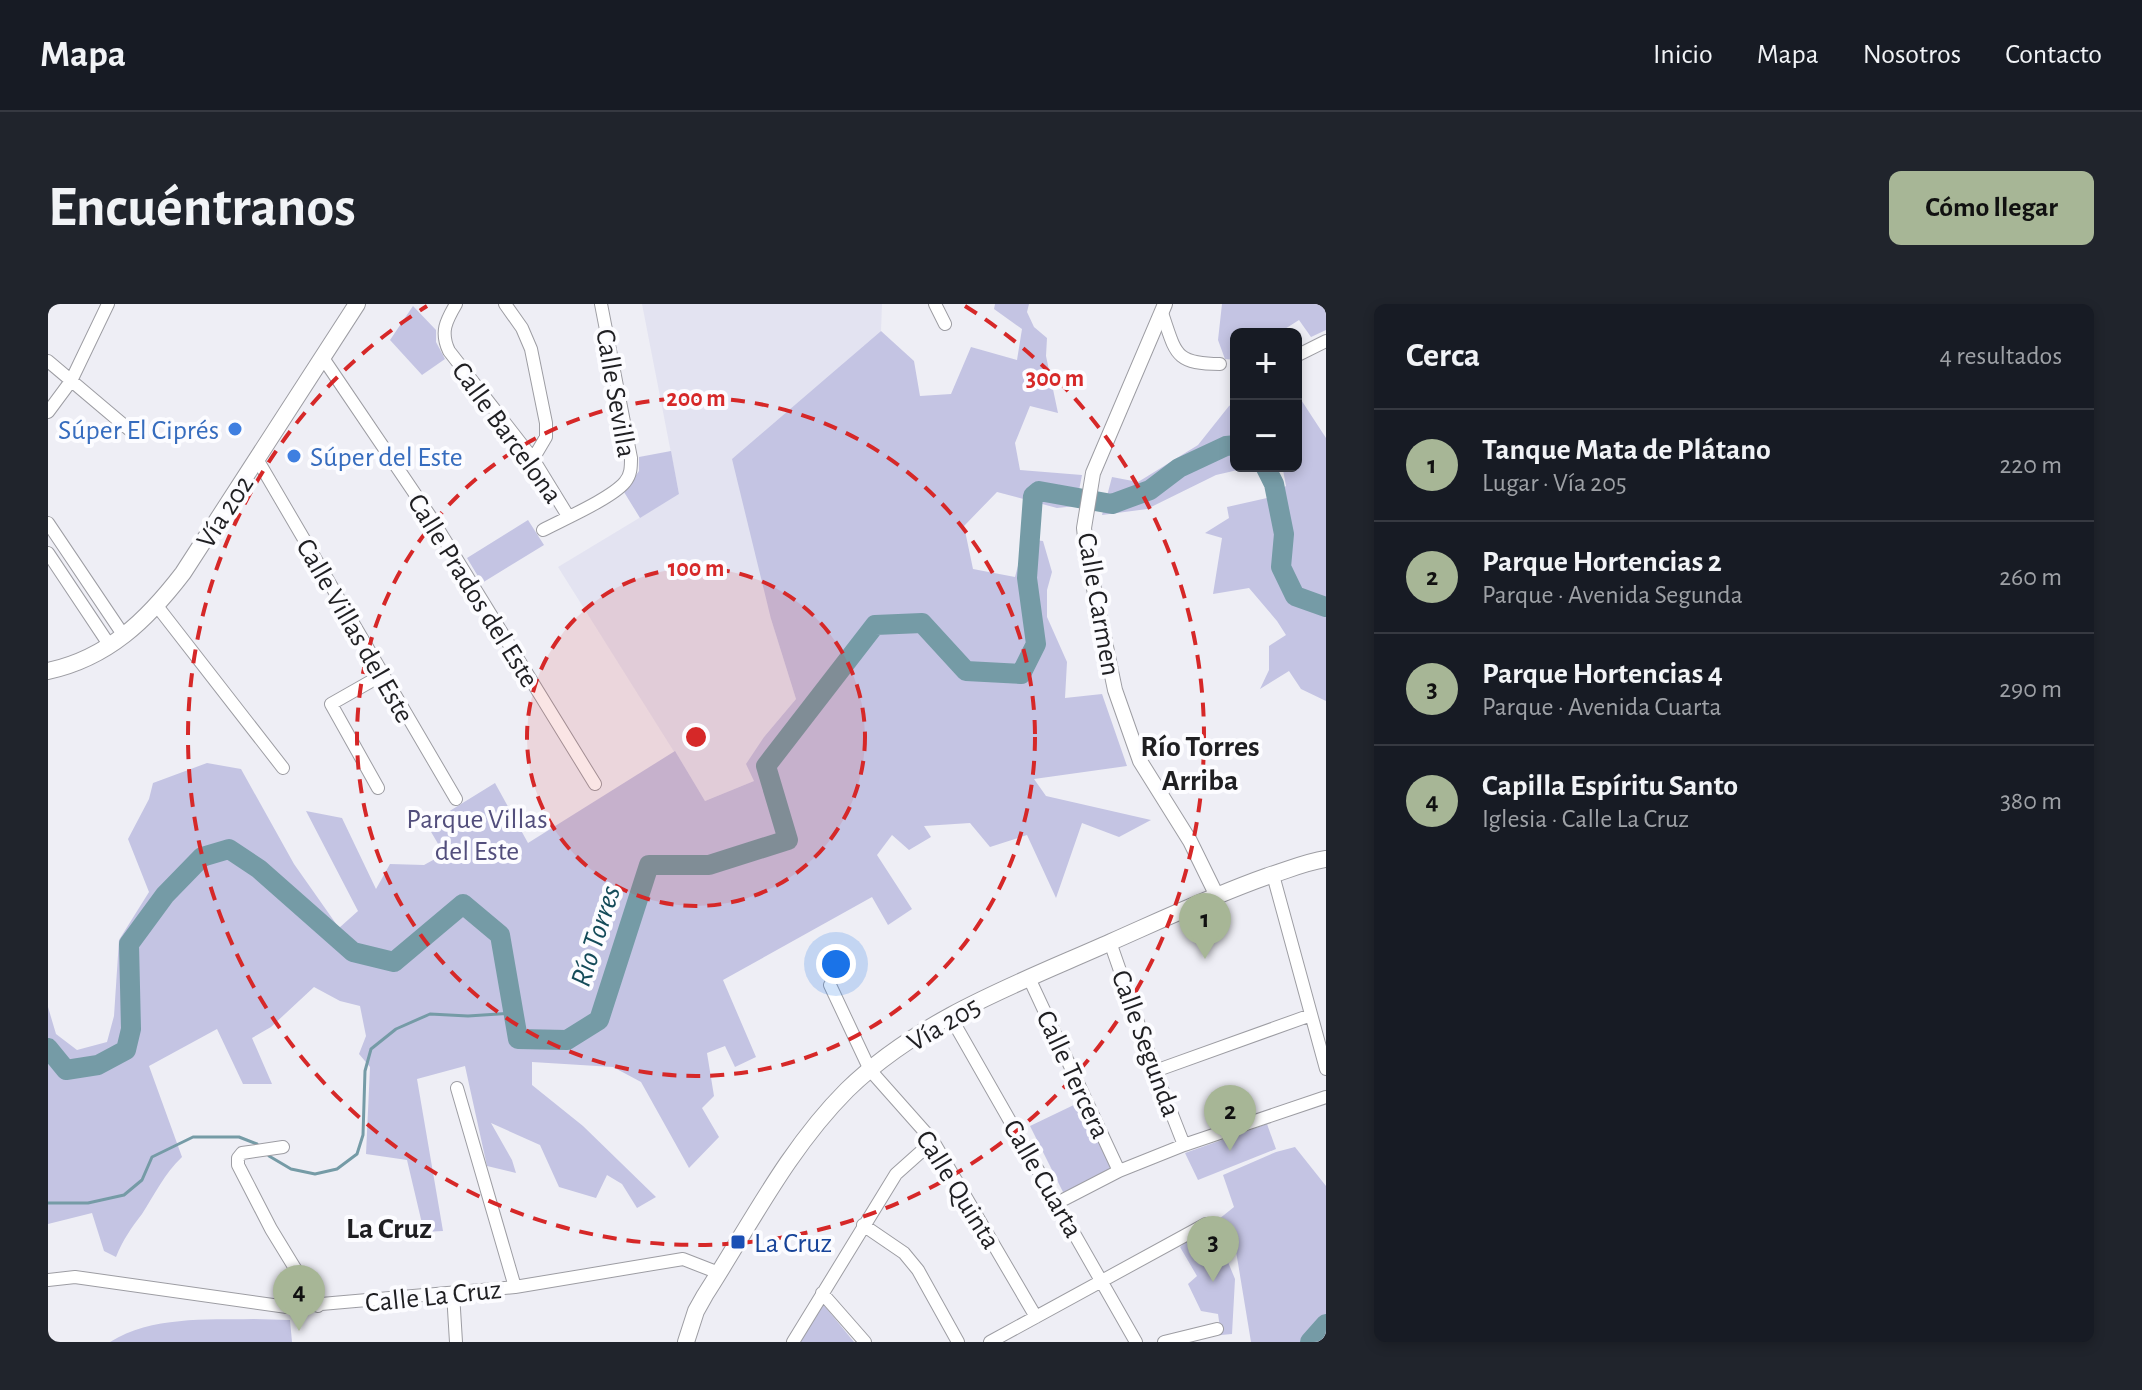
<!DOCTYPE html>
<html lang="es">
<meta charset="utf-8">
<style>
body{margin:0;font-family:"Alegreya Sans",sans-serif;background:#20242c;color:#f1f3f6}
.controls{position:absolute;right:24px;top:24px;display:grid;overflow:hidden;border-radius:12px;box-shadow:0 4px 12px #0003}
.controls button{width:72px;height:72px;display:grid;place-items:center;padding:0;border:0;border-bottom:2px solid #363941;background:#171b24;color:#f1f3f6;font:40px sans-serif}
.you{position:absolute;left:788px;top:660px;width:28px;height:28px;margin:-20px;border:6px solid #fff;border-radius:50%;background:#1a73e8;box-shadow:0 0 0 12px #1a73e833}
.badge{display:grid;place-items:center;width:52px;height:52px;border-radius:50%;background:#a7b696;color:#111;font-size:26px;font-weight:700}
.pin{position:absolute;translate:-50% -66px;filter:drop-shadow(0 2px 4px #0008)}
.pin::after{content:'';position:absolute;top:42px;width:28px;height:24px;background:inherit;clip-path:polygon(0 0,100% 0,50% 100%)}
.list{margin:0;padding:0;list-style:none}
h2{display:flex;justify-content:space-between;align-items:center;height:104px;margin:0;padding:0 32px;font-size:34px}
h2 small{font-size:26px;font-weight:400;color:#9ea1a6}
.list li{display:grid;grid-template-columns:52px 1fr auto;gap:24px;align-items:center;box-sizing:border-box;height:112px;padding:0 32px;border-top:2px solid #363941}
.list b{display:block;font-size:30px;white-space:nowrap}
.list p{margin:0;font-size:26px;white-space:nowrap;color:#9ea1a6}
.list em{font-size:26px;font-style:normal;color:#9ea1a6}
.map{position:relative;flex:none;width:1278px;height:1038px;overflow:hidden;border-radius:12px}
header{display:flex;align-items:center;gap:48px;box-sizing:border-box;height:112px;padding:0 40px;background:#171b24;border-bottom:2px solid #363941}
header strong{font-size:38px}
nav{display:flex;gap:44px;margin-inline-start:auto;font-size:28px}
.intro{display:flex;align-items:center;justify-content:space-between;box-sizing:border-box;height:192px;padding:0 48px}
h1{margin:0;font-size:56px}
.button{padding:20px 36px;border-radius:12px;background:#a7b696;color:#111;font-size:28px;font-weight:700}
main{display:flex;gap:48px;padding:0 48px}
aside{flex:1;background:#171b24;border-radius:12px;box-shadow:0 4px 12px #0003}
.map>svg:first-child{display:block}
.built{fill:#e3e3f1}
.green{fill:#c4c4e3}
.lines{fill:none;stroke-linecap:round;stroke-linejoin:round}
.stream{stroke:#759ba6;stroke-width:3}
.river{stroke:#759ba6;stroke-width:20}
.minor-casing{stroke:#9d9da3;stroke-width:14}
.tertiary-casing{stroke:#9d9da3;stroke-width:16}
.secondary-casing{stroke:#9d9da3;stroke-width:18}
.minor{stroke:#fff;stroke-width:12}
.tertiary{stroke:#fff;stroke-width:14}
.secondary{stroke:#fff;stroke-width:16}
.ring{fill:none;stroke:#d62828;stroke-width:4;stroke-dasharray:14 10}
.shop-dot{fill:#3f7fe0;stroke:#fcfcff;stroke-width:3}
.transit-dot{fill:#1a4fb4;stroke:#fcfcff;stroke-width:3}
.labels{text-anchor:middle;stroke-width:8;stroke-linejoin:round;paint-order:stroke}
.street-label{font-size:28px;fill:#1f1f22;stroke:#fcfcff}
.shop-label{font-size:28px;fill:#366cbe;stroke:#fcfcff;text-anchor:end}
.park-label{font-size:28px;fill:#524e7c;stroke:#fcfcff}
.transit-label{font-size:28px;fill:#164399;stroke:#fcfcff;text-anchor:start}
.neighbourhood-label{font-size:30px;font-weight:bold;fill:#1f1f22;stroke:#fcfcff}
.water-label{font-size:30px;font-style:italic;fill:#144b59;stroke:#fcfcff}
.centre{fill:#d62828;stroke:#fcfcff;stroke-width:4}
.ring-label{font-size:24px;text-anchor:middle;font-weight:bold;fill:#d62828;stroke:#fcfcff;stroke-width:8;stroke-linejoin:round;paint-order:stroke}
</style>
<header>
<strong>Mapa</strong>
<nav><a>Inicio</a><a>Mapa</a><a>Nosotros</a><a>Contacto</a></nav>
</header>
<div class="intro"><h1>Encuéntranos</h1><a class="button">Cómo llegar</a></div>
<main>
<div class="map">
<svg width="1278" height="1038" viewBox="0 0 1278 1038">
<rect width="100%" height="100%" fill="#eeeef5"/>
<!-- built -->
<path class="built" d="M 594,0 L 834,0 L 833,27 L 796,59 L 723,315 L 748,395 L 716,433 L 706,477 L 657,497 L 510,263 L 631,190 Z"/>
<!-- green -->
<path class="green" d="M 947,0 L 981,0 L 979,8 L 986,23 L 999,34 L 998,52 L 1010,109 L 982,102 L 967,139 L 972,166 L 1034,171 L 1028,202 L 1009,204 L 949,188 L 916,222 L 925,265 L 967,273 L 977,235 L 995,237 L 1004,268 L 999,286 L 999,313 L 1019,358 L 1017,394 L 1054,390 L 1079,462 L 986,475 L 998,492 L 1103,516 L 1071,533 L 1034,519 L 1008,594 L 979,531 L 942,543 L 922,519 L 876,522 L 883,533 L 861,546 L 844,531 L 829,551 L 864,605 L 840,621 L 824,593 L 675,676 L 708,753 L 687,763 L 677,742 L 659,749 L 666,792 L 654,804 L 671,833 L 641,864 L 593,778 L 565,763 L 484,758 L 484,781 L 535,822 L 608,893 L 589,904 L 574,880 L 559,871 L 548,894 L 511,883 L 492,841 L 443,819 L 464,856 L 468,869 L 439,862 L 417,762 L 369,775 L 395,927 L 376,928 L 359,856 L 318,850 L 322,763 L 311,750 L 318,732 L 312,702 L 292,697 L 266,683 L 223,723 L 204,734 L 224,780 L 195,780 L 169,725 L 101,762 L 134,853 C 116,870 107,890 94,910 C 83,924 75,936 68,953 L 56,947 L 44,909 L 0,920 L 0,703 L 8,730 L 29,746 L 59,738 L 66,712 L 71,636 L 101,588 L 80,535 L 101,495 L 105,479 L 159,459 L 193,465 L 246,560 L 291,624 L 310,607 L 258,507 L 294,514 L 328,585 L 342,560 L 376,561 L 396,550 L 379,521 L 447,479 L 480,539 L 627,447 L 657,497 L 706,477 L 698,460 L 716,433 L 748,395 L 723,315 L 684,155 L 833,27 L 866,57 L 872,92 L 903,90 L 923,43 L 969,56 L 974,25 L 946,5 Z
M 1174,0 L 1278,0 L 1278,26 L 1263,33 L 1251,16 L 1229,30 L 1188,30 L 1188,56 L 1177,55 L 1170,36 Z
M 365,2 L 388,26 L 388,38 L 397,55 L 374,71 L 342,36 Z
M 1248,88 L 1278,134 L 1278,397 L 1253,385 L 1241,367 L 1212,385 L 1221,366 L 1221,342 L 1238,331 L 1229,317 L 1201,284 L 1165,290 L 1174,234 L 1157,229 L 1181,214 L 1179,203 L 1219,194 L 1238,182 L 1235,166 L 1230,162 L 1248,162 Z
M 1188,98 L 1188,162 L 1207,162 L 1168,171 L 1099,205 L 1054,211 L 1064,173 L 1090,178 L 1150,141 L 1181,102 Z
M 623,147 L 631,190 L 592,214 L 576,188 L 591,167 L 591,153 Z
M 480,216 L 496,241 L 434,279 L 419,254 Z
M 1032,798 L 1064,866 L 1016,890 L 982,822 Z
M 1219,820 L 1228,845 L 1150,876 L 1137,849 Z
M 1247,843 L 1278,882 L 1278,1038 L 1203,1038 L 1188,947 L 1166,919 L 1186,903 L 1175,871 L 1228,848 Z
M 1166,924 L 1187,975 L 1184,1030 L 1173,1031 L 1170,1010 L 1153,1007 L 1140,980 L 1149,972 L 1132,943 L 1139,937 Z
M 775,1000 L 806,1038 L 752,1038 Z
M 205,1015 L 242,1016 L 244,1038 L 62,1038 C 104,1012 157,1016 205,1015 Z"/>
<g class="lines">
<!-- stream -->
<path class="stream" d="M 221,852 L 243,865 L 267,870 L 289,865 L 309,850 L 315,831 L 317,767 L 323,745 L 348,725 L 382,710 L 420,712 L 466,709
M 0,899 L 40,899 L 76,891 L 94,876 L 104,853 L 145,833 L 191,833 L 209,840"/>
<!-- river -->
<path class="river" d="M 1217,162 L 1226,180 L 1236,230 L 1233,263 L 1247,292 L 1278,303
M 0,744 L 18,766 L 50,761 L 78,746 L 83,725 L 81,640 L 117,591 L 154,553 L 181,545 L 211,565 L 305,648 L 346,658 L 415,600 L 452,631 L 470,735 L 519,736 L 551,716 L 601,561 L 661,561 L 740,536 L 718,462 L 827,321 L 874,319 L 918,367 L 973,370 L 988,340 L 979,274 L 985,192 L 991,187 L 1064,200 L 1102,186 L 1131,164 L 1178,142 L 1188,141
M 1262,1038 L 1278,1020"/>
<!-- minor casing -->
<g class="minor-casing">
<path id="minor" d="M 408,0 C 398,17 392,28 401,47 L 485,155 L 520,212
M 457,0 L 474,24 L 483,45 L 498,119 L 498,133 L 485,155
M 887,0 L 897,20
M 1114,9 C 1128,49 1126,60 1172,60
M 1248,52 L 1278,37
M 275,54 L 382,212 L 547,480
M 0,57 L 84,128
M 0,108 L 23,77 L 60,0
M 209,155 L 408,495
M 0,219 L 76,332
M 495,226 C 516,215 564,194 577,178 C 583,171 583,163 583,154 L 553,0
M 0,249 L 62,342
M 109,302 L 235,464
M 330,484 L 283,400 L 334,371
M 1225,571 L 1278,765
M 1062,638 L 1107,767 L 1136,841
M 981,674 L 1071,867
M 782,681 L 822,766 L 885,837 L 988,1013
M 902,712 L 1088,1038
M 1107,767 L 1263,711
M 409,784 L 467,983
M 235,843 L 194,849 L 190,854 L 190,861 L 223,925 L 270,1002
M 1011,898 L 1071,867 L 1136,841 L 1278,793
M 815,921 L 856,949 L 870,966 L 910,1038
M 0,976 L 27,973 L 239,1003 L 467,983 L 635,955 L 671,969
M 405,989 L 408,1038
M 774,989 L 817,1038
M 745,1038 L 848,870 L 885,837
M 942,1038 L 1158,920
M 1116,1038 L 1169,1025"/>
</g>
<!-- tertiary casing -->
<g class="tertiary-casing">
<path id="tertiary" d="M 1117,0 L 1045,169 L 1036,224 L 1039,251 L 1067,386 L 1092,457 L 1142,537 L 1168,590"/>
</g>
<!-- secondary casing -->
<g class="secondary-casing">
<path id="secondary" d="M 0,367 C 60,354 99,316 135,269 L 309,0
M 638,1038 L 648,1007 L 657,991 C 702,921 740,845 799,786 C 873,714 971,679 1063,638 C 1115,615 1166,591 1220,572 C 1240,566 1258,558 1278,555"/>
</g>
<!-- minor -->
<use href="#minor" class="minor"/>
<!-- tertiary -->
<use href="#tertiary" class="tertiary"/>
<!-- secondary -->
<use href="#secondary" class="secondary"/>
</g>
<!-- distance rings -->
<circle cx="648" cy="433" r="169" fill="#d62828" fill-opacity=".12"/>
<g class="ring">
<circle cx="648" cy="433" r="169"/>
<circle cx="648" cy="433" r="339"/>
<path d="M917 2A508 508 0 1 1 379 2"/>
</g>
<!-- markers -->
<g class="shop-dot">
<circle cx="187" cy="125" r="8"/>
<circle cx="246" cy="152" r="8"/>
</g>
<rect class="transit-dot" x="682" y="930" width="16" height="16" rx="4"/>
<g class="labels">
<!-- street labels -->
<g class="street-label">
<text transform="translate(569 89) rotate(80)" y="10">Calle Sevilla</text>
<text transform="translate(460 128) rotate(54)" y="10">Calle Barcelona</text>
<text transform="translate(176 207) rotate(-57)" y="10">Vía 202</text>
<text transform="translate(426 286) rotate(58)" y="10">Calle Prados del Este</text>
<text transform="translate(1052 300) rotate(80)" y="10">Calle Carmen</text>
<text transform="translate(308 326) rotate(60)" y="10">Calle Villas del Este</text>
<text transform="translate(895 719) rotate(-31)" y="10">Vía 205</text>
<text transform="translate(1099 739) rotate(70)" y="10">Calle Segunda</text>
<text transform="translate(1026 770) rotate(65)" y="10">Calle Tercera</text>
<text transform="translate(996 874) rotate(60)" y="10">Calle Cuarta</text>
<text transform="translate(911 885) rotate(58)" y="10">Calle Quinta</text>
<text transform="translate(385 991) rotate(-6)" y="10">Calle La Cruz</text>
</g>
<!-- shop labels -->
<g class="shop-label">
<text x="171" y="135">Súper El Ciprés</text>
<text x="262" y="162" text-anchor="start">Súper del Este</text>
</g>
<!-- park labels -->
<g class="park-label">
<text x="429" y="524">Parque Villas<tspan x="429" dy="32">del Este</tspan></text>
</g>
<!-- transit labels -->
<g class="transit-label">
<text x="706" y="948">La Cruz</text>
</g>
<!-- neighbourhood labels -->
<g class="neighbourhood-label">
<text x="1152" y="452">Río Torres<tspan x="1152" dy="34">Arriba</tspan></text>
<text x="341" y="934">La Cruz</text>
</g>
<!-- water labels -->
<g class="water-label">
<text transform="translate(547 632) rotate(-72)" y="10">Río Torres</text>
</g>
</g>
<circle cx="648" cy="433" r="12" class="centre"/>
<g class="ring-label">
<text x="1007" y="82">300 m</text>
<text x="648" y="102">200 m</text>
<text x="648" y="272">100 m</text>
</g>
</svg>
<div class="controls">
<button>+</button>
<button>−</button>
</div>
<div class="you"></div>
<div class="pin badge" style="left:1157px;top:655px">1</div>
<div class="pin badge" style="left:1182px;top:847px">2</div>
<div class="pin badge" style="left:1165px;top:978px">3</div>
<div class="pin badge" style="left:251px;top:1027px">4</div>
</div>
<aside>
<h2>Cerca<small>4 resultados</small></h2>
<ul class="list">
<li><span class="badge">1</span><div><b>Tanque Mata de Plátano</b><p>Lugar · Vía 205</p></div><em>220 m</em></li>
<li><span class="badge">2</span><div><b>Parque Hortencias 2</b><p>Parque · Avenida Segunda</p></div><em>260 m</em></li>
<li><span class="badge">3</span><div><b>Parque Hortencias 4</b><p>Parque · Avenida Cuarta</p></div><em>290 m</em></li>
<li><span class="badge">4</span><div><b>Capilla Espíritu Santo</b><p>Iglesia · Calle La Cruz</p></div><em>380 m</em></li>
</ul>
</aside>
</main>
